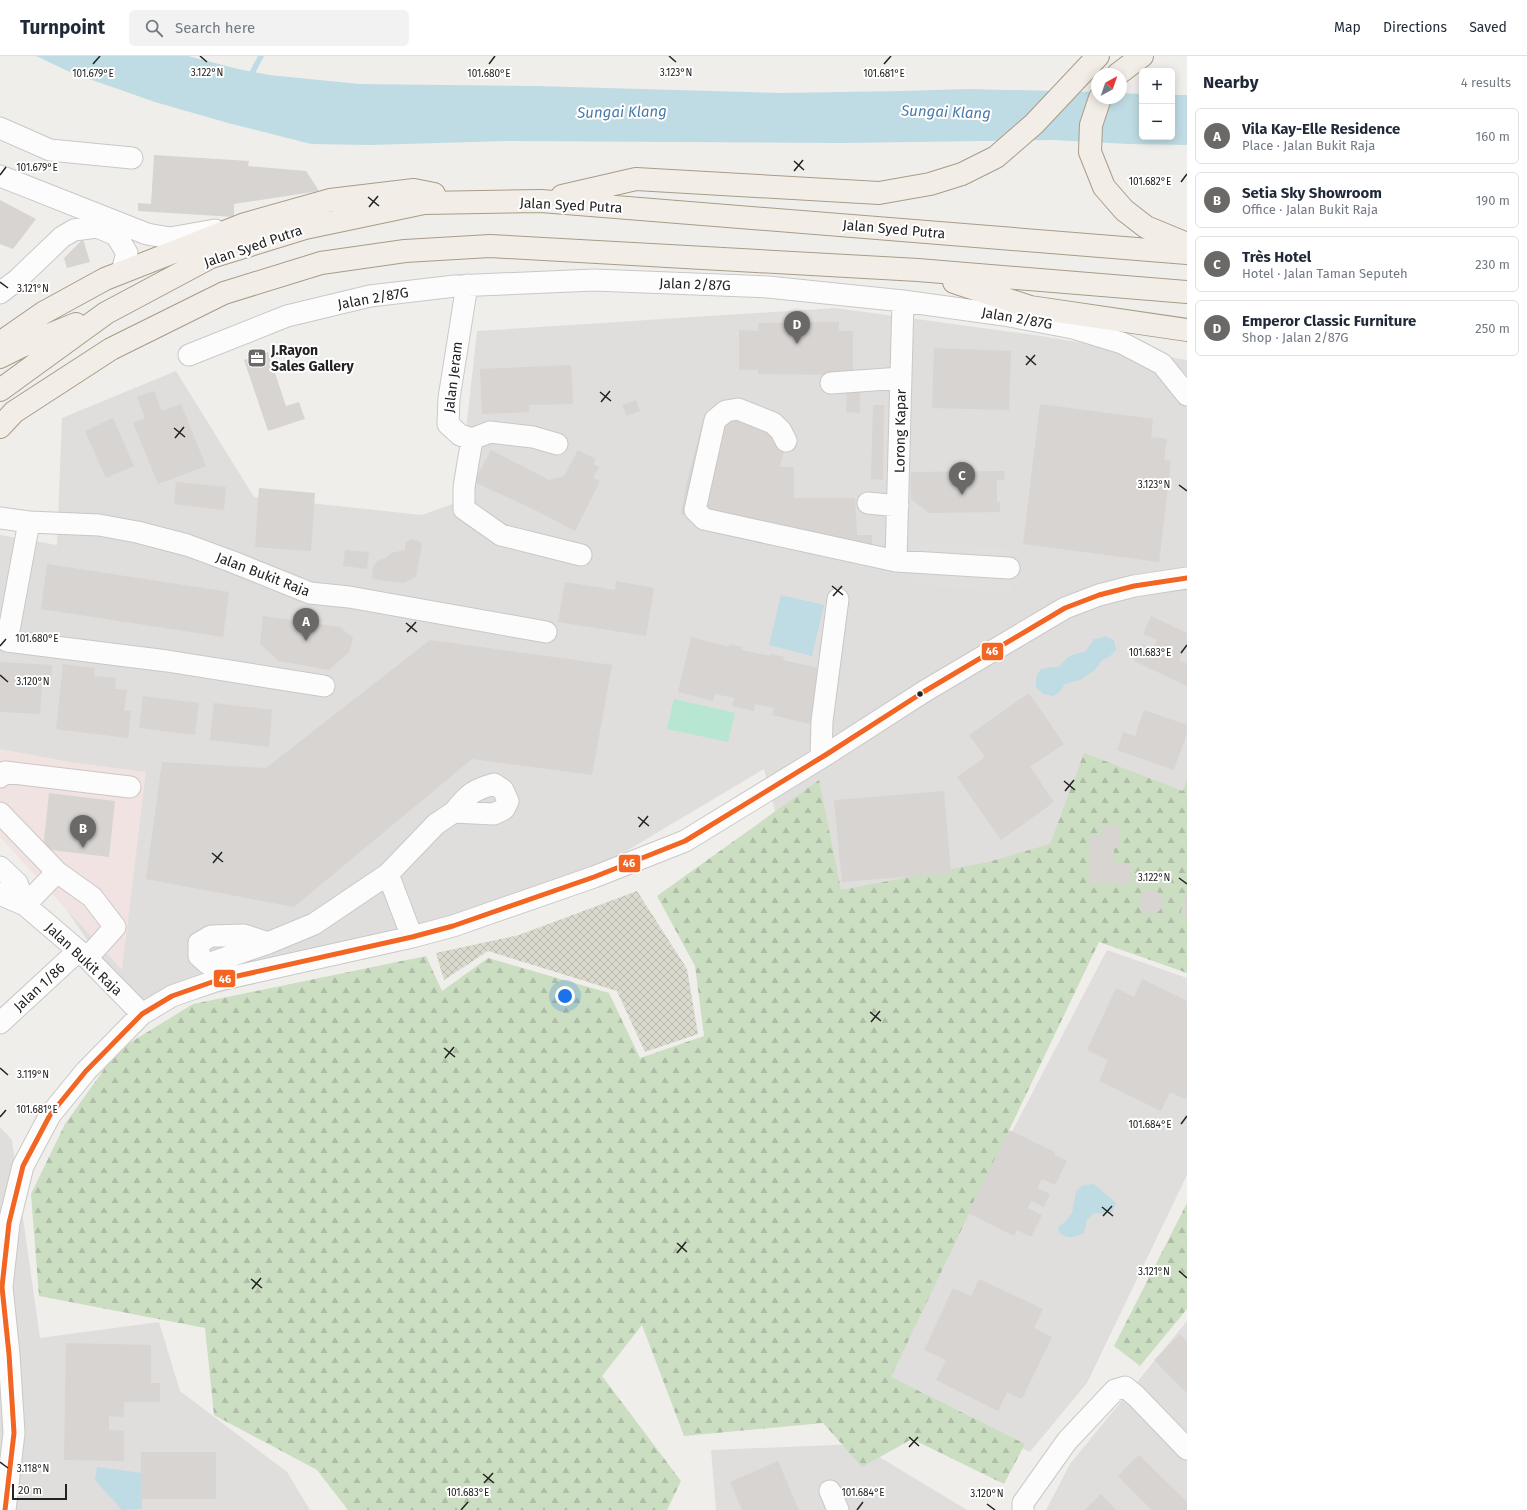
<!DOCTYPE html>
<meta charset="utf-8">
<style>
body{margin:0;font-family:"Fira Sans",sans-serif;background:#f2f2f3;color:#1f2937}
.controls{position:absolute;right:12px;top:12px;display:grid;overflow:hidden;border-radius:6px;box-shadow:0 2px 10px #0003}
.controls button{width:36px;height:36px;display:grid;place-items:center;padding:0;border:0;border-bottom:1px solid #e0e1e3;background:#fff;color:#1f2937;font:20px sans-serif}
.compass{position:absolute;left:1091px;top:12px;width:36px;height:36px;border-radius:50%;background:#fff;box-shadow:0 2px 10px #0003;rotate:40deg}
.scale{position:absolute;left:12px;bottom:10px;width:55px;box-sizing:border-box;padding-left:4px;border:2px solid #222;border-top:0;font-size:11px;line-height:14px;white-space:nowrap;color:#222;-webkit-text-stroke:3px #fff;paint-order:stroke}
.you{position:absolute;left:565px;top:940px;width:14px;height:14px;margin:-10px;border:3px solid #fff;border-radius:50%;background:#1a73e8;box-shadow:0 0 0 6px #1a73e833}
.badge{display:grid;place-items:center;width:26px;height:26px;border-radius:50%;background:#6a6968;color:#fff;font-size:13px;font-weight:700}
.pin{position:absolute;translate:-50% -33px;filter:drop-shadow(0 1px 2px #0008)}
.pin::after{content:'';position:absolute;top:21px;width:14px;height:12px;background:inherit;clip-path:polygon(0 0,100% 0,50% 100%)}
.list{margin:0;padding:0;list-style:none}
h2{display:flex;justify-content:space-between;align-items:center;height:52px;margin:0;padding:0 16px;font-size:17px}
h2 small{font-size:13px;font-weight:400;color:#747a83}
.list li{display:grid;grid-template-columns:26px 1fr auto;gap:12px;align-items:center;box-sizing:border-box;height:56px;margin:0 8px 8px;padding:0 8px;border:1px solid #e0e1e3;border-radius:6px}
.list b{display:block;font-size:15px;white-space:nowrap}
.list p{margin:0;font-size:13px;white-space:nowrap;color:#747a83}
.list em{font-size:13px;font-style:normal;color:#747a83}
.icon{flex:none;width:22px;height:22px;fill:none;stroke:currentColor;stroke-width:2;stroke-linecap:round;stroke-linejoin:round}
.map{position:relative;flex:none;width:1187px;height:1454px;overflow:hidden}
header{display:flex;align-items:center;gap:24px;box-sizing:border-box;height:56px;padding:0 20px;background:#fff;border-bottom:1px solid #e0e1e3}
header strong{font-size:19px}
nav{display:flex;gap:22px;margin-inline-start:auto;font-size:14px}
.search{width:280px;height:36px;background:#f2f2f3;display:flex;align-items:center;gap:10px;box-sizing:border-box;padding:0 14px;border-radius:6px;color:#747a83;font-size:15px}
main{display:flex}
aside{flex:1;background:#fff}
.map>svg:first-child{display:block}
.residential{fill:#dfdedc}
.commercial{fill:#f1e3e1}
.construction{fill:url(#construction-cross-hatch)}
.forest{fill:url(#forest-firs)}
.pitch{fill:#b7e6d2}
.parking{fill:#e0dfde}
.water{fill:#bfdbe3}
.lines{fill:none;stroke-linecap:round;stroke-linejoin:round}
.stream{stroke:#bfdbe3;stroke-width:5.5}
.building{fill:#d7d4d2}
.minor-casing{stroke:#c9c8c7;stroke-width:23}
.major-casing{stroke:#a79c86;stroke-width:24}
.minor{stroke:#fdfcfc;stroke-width:21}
.major{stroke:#f3ede7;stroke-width:22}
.bus-1-casing{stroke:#fff;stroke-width:8}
.bus-1{stroke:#f26522;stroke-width:5}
.ticks{fill:none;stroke:#222;stroke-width:1.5}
.bus-dot{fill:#222;stroke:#fff;stroke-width:1.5}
.labels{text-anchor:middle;stroke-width:4;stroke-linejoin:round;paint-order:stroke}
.street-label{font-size:14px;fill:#222;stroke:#fff}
.poi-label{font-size:14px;font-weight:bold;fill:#222;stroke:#fff;text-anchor:start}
.water-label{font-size:15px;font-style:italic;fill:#4a7aab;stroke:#fff}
.ticks-label{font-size:10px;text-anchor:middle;fill:#222;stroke:#fff;stroke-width:4;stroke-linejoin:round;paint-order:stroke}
.line-badge{stroke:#fff;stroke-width:1.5}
.badge-label{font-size:11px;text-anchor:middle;font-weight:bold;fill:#fff}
</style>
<header>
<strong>Turnpoint</strong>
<div class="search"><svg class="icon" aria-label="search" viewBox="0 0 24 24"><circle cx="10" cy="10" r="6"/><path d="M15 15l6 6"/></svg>Search here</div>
<nav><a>Map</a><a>Directions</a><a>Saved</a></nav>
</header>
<main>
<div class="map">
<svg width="1187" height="1454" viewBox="0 0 1187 1454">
<defs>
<pattern id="construction-cross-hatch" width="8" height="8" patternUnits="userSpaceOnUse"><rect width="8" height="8" fill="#d9d9cd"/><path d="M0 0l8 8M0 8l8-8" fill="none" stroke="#babab0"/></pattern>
<pattern id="forest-firs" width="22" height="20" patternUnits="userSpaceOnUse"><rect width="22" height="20" fill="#cbdec1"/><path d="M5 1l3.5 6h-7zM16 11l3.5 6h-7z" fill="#aebea6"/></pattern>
</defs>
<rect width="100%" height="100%" fill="#f0eeeb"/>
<!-- residential -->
<path class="residential" d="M 835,252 L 1035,279 L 1187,304 L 1187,866 L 805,870 L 764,713 L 581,822 L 412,881 L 166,952 L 123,938 L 0,754 L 0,479 L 57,489 L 62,362 L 176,315 L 254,441 L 422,459 L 458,446 L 477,275 Z
M 1107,894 L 1187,922 L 1187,1119 L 1087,1327 L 1030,1396 L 882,1324 Z
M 0,1071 L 12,1084 L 40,1282 L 159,1266 L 180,1335 L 287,1416 L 310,1454 L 0,1454 Z
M 1187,1265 L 1187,1454 L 1046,1454 L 1070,1408 Z
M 858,1388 L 967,1454 L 716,1454 L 711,1394 Z"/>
<!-- commercial -->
<path class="commercial" d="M 0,693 L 71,706 L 146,716 L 122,914 L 0,781 Z"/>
<!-- construction -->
<path class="construction" d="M 637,835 L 687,913 L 698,978 L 645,996 L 617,935 L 488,895 L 444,924 L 436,897 L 519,879 Z"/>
<!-- forest -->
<path class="forest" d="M 1084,697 L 1183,735 L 1187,723 L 1187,917 L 1099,886 L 891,1321 L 1025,1388 L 1004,1428 L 912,1383 L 862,1411 L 823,1367 L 684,1380 L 642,1269 L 602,1320 L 681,1425 L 667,1454 L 348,1454 L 317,1414 L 214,1359 L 205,1272 L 39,1240 L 31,1138 L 65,1068 L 118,994 L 193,948 L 426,900 L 442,935 L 488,902 L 609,937 L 640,1002 L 704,980 L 695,910 L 657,840 L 819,724 L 841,834 L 988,806 L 1050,788 Z
M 1187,1147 L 1187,1253 L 1140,1310 L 1114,1290 Z"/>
<!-- pitch -->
<path class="pitch" d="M 674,643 L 735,657 L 728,686 L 667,673 Z"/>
<!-- parking -->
<path class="parking" d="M 914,486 L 1013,493 L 1011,536 L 911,529 Z"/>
<!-- water -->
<path class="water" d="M 36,0 L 188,0 L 238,13 L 269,19 L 359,28 L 536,30 L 781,37 L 902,35 L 968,33 L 1097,36 L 1097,42 L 1121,42 L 1121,37 L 1142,38 L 1142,81 L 1172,81 L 1172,39 L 1187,39 L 1187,89 L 1129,88 L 1052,84 L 842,87 L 507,85 L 370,89 L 311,88 L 228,67 L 155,46 L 72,17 Z
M 781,539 L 824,549 L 812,600 L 769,589 Z
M 1105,580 L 1114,584 L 1116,594 L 1110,600 L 1101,605 L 1095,614 L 1080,624 L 1065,628 L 1059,637 L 1052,640 L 1043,638 L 1036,631 L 1036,621 L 1040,614 L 1048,611 L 1059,611 C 1068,600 1071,598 1085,596 L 1094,583 L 1101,582 Z
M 1094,1128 L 1116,1147 L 1113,1155 L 1107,1158 L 1094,1157 L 1087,1164 L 1084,1177 C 1073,1182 1066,1184 1058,1175 L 1058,1171 L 1065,1166 L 1072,1157 L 1076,1135 L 1083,1129 Z
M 97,1411 L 142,1417 L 142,1453 L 122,1454 L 95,1424 Z"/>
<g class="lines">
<!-- stream -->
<path class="stream" d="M 250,21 L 261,0"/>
</g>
<!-- building -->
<path class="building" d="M 154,99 L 249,105 L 248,110 L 306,115 L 319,135 L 234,148 L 234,161 L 138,155 L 138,147 L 151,148 Z
M 0,144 L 36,163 L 13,193 L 0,188 Z
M 83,183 L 90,206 L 67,212 L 64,202 Z
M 839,266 L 839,275 L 853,275 L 853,315 L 840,315 L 840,319 L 758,318 L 758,314 L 739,314 L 739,274 L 758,275 L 758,267 Z
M 934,292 L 1011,295 L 1009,354 L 932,352 Z
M 268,296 L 286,350 L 299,346 L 305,363 L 268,375 L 244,304 Z
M 571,309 L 573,348 L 529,349 L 529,356 L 482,358 L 480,313 Z
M 847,328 L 860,328 L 860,357 L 846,356 Z
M 154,335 L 162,355 L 181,348 L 206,410 L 158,428 L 133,367 L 145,362 L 137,341 Z
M 636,344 L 640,355 L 627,360 L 622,349 Z
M 1040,348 L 1153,363 L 1151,381 L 1167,383 L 1164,404 L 1171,405 L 1159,506 L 1023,488 Z
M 873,349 L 884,349 L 883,424 L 871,423 Z
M 718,359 L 775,374 L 785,390 L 780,411 L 794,411 L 794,442 L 855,442 L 857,479 L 872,479 L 872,495 L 856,493 L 681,458 L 686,430 L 702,368 Z
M 113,362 L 134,410 L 106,422 L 85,375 Z
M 491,394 L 549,424 L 564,420 L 578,394 L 596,403 L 593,408 L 599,411 L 593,422 L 600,425 L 575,475 L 535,454 L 474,426 Z
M 1004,415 L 1005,424 L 997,424 L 997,446 L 1000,446 L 1000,456 L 929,457 L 911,443 L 911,416 Z
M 176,426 L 226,431 L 224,454 L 174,448 Z
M 259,432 L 315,437 L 311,495 L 255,491 Z
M 411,483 L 418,485 L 422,488 L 416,521 L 403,527 L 372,523 L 373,511 L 377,505 L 386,502 L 391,497 L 405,494 L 405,487 Z
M 345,494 L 369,496 L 367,513 L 343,510 Z
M 47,508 L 229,536 L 223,581 L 41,553 Z
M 616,525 L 654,532 L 646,580 L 558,566 L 565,526 L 615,534 Z
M 263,560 L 340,571 L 353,582 L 349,596 L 329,614 L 279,605 L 260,588 Z
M 1151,560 L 1187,577 L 1187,587 L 1179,604 L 1187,608 L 1187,630 L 1134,605 L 1142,588 L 1153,593 L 1157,584 L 1143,578 Z
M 691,581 L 729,591 L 729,588 L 742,591 L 742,594 L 770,600 L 771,598 L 784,601 L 783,604 L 823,613 L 810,668 L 772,659 L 774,652 L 755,648 L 754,655 L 732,650 L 734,642 L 715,638 L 713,645 L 678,636 Z
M 430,584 L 612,609 L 592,719 L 472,703 L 294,851 L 146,823 L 162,706 L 266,712 Z
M 0,606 L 52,609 L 51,630 L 42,630 L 40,658 L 0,656 Z
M 63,608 L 95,612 L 94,620 L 116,622 L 115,633 L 127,634 L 124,655 L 131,655 L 128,682 L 56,673 Z
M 1029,637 L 1064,688 L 1030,711 L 1054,746 L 1001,784 L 957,721 L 985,701 L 969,679 Z
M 143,640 L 199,647 L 195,679 L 139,672 Z
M 214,647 L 272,654 L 269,691 L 210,684 Z
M 1144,654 L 1187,669 L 1187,677 L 1174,714 L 1117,694 L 1123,676 L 1135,680 Z
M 944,735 L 951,817 L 842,826 L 834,744 Z
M 49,737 L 115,745 L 109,801 L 43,793 Z
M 1102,769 L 1120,769 L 1119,792 L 1114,792 L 1114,807 L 1131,807 L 1131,827 L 1089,827 L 1089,779 L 1102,779 Z
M1139 846a12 12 0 1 1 24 0a12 12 0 1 1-24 0Z
M 1186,839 L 1187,840 L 1187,860 L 1180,858 Z
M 1142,923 L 1187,945 L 1187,1040 L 1185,1043 L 1170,1036 L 1161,1055 L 1099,1025 L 1108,1004 L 1087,994 L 1116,932 L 1134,941 Z
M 1009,1074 L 1055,1096 L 1054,1099 L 1067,1105 L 1055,1129 L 1042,1123 L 1037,1132 L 1050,1138 L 1044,1151 L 1031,1145 L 1028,1152 L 1042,1159 L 1031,1181 L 1017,1174 L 1014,1180 L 968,1157 Z
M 979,1223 L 1043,1253 L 1034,1272 L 1052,1281 L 1022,1343 L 1007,1336 L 998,1355 L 936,1324 L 946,1304 L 924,1294 L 953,1232 L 971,1240 Z
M 1180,1278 L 1187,1285 L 1187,1337 L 1154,1304 Z
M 66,1287 L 151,1289 L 151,1327 L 160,1327 L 160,1346 L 124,1346 L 124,1361 L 109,1360 L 109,1374 L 124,1375 L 124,1405 L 64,1404 Z
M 141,1396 L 216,1396 L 216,1443 L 141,1443 Z
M 1139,1399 L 1187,1446 L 1187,1454 L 1152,1454 L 1118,1420 Z
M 778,1405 L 799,1454 L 742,1454 L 730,1426 Z
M 1101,1438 L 1116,1454 L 1085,1454 Z"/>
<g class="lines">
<!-- minor casing -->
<g class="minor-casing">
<path id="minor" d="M 0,72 L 50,94 L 132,102
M 0,120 L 147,178 L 170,182 L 215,174
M 467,229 L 449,342 L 448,368 L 460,379 L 472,383 L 490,376 L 533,381 L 557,388
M 0,237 L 17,224 L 62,181 L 74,174 L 97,171 L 116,179 L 127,197 L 122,215
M 189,299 L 287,260 L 370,240 L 455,230 L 594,224 L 768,231 L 903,245 L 1004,259 L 1073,272 L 1122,287 L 1162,308 L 1187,339
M 831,327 L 901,322
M 472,383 L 464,431 L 464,453 L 501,479 L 581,499
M 786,385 L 781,375 L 773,367 L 738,353 L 726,355 L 715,364 L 695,454 L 704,463 L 896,505 L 1009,512
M 868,447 L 898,450
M 0,462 L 29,466 L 99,469 L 137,476 L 187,489 L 233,506 L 310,537 L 349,541 L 546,576
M 29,466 L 7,585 L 167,605 L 324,630
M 896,505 L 903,245
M 821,701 L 822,665 L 838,543
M 0,721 L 5,716 L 130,731
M 494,728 L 503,734 L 508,745 L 504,753 L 494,758 L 454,756 C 468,738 473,734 494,728 Z
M 0,757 L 57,816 L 92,841 L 115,871 L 87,902
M 0,811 L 17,827 L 25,849
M 388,818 L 412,881
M 0,837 L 4,840 L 25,849 L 87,902 L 142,958
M 25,849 L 57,816
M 268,887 L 244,879 L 211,880 L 199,887 L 199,900 L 208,908 L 268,887 L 314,868 L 388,818 L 436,768 L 454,756
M 0,967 L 78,895
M 830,1435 L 838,1454
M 5,1454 L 14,1377 L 9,1298 L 2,1231 L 9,1167 L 23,1110 L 50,1059 L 86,1015 L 142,958 L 172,940 L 215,925 L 412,881 L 453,870 L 594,821 L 685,785 L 827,698 L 925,635 L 1065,552 L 1099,539 L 1134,530 L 1187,522
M 1023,1454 L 1023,1447 L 1067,1385 L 1115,1334 L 1125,1331 L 1136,1340 L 1187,1393"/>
</g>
<!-- major casing -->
<g class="major-casing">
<path id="major" d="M 1118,18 L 1142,0
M 1100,42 L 1091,69 L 1090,96 L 1104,131 L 1124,154 L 1146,171 L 1187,188
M 562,140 L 636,123 L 879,137 L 930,128 L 962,118 L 996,101 L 1034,68 L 1098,0
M 954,226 L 1030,251 L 1187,274
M 0,287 L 43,257 L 105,223 L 245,168 L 330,144 L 414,134 L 434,138
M 0,301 L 22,290 L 76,268
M 0,334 L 106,257 L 211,201 L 305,172 L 424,147 L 541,145 L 1187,197
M 0,371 L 14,356 L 111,293 L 224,237 L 321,207 L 405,195 L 490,190 L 918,214 L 1187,236"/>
</g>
<!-- minor -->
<use href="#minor" class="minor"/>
<!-- major -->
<use href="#major" class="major"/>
<!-- bus-1 casing -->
<g class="bus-1-casing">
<path id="bus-1" d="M 5,1454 L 14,1377 L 9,1298 L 2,1231 L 9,1167 L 23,1110 L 50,1059 L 86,1015 L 142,958 L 172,940 L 215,925 L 412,881 L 453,870 L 594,821 L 685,785 L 827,698 L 925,635 L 1065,552 L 1099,539 L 1134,530 L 1187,522"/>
</g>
<!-- bus-1 -->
<use href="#bus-1" class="bus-1"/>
</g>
<!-- ticks -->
<path class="ticks" d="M 200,0 L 207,6M 669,0 L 676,6M 93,8 L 100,0M 489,8 L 495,0M 884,8 L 891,0M 794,105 L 804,114M 794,115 L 803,104M 0,119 L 6,111M 1181,126 L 1187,118M 368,141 L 379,150M 369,151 L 378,140M 0,226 L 8,232M 1026,300 L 1036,309M 1026,309 L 1035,299M 600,336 L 611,345M 601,346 L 610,335M 174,372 L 185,381M 175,382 L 184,371M 1179,429 L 1187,435M 832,530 L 843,539M 833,540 L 842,530M 406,567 L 417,576M 407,576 L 416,566M 0,590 L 6,583M 1181,597 L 1187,589M 0,619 L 8,626M 1064,725 L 1075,734M 1065,735 L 1074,724M 638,761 L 649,770M 639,771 L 648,760M 212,797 L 223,806M 213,807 L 222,796M 1179,822 L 1187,828M 870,956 L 881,965M 871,966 L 880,955M 444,992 L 455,1001M 445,1002 L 454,991M 0,1012 L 8,1019M 0,1061 L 6,1054M 1181,1068 L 1187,1060M 1102,1151 L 1113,1160M 1103,1160 L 1112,1150M 677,1187 L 687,1196M 677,1197 L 686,1186M 1179,1215 L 1187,1222M 251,1223 L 262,1232M 252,1233 L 261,1222M 909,1381 L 919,1390M 909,1391 L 918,1381M 0,1406 L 8,1412M 483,1418 L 494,1427M 484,1427 L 493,1417M 987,1448 L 995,1454M 461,1454 L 468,1446M 857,1454 L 863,1446"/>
<!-- icons -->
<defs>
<g id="office-square" transform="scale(1)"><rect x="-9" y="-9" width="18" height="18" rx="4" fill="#6a6968" stroke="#fff"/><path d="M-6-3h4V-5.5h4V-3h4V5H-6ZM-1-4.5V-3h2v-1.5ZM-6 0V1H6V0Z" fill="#fff"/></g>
</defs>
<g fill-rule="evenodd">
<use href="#office-square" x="257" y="302"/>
</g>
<!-- markers -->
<circle class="bus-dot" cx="920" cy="638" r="3.5"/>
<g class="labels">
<!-- street labels -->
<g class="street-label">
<text transform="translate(571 149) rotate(3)" y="5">Jalan Syed Putra</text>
<text transform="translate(894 173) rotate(5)" y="5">Jalan Syed Putra</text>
<text transform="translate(253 190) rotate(-19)" y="5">Jalan Syed Putra</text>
<text transform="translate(695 228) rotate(2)" y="5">Jalan 2/87G</text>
<text transform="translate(373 242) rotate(-10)" y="5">Jalan 2/87G</text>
<text transform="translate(1017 262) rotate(10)" y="5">Jalan 2/87G</text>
<text transform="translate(453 321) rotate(-83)" y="5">Jalan Jeram</text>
<text transform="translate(900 375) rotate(-89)" y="5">Lorong Kapar</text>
<text transform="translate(263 518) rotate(21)" y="5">Jalan Bukit Raja</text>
<text transform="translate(84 903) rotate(43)" y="5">Jalan Bukit Raja</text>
<text transform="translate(39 931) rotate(-43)" y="5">Jalan 1/86</text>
</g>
<!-- poi labels -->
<g class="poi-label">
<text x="271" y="299">J.Rayon<tspan x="271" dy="16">Sales Gallery</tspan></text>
</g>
<!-- water labels -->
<g class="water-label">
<text transform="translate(622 56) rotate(-1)" y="5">Sungai Klang</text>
<text transform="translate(946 56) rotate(2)" y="5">Sungai Klang</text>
</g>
</g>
<g class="ticks-label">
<text x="207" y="20">3.122°N</text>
<text x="676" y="20">3.123°N</text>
<text x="93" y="21">101.679°E</text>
<text x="489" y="21">101.680°E</text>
<text x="884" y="21">101.681°E</text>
<text x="37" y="115">101.679°E</text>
<text x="1150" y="129">101.682°E</text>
<text x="33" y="236">3.121°N</text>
<text x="1154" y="432">3.123°N</text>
<text x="37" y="586">101.680°E</text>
<text x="1150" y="600">101.683°E</text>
<text x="33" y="629">3.120°N</text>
<text x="1154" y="825">3.122°N</text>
<text x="33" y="1022">3.119°N</text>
<text x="37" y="1057">101.681°E</text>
<text x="1150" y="1072">101.684°E</text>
<text x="1154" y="1219">3.121°N</text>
<text x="33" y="1416">3.118°N</text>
<text x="468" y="1440">101.683°E</text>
<text x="863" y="1440">101.684°E</text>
<text x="987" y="1441">3.120°N</text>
</g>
<g class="line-badge">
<rect x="981" y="586" width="23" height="19" rx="4" fill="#f26522"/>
<rect x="618" y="798" width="23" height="19" rx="4" fill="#f26522"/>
<rect x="213" y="913" width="23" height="19" rx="4" fill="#f26522"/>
</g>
<g class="badge-label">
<text x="992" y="599">46</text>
<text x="629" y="811">46</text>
<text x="225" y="927">46</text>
</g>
</svg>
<div class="controls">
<button>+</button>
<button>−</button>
</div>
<svg class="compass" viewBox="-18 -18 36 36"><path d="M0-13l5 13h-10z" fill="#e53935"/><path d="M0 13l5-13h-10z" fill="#747a83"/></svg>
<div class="scale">20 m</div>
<div class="you"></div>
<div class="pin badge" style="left:306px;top:585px">A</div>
<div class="pin badge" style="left:83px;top:792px">B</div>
<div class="pin badge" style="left:962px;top:439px">C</div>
<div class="pin badge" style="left:797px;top:288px">D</div>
</div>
<aside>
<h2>Nearby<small>4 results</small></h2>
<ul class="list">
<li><span class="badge">A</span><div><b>Vila Kay-Elle Residence</b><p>Place · Jalan Bukit Raja</p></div><em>160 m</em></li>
<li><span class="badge">B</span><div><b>Setia Sky Showroom</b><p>Office · Jalan Bukit Raja</p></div><em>190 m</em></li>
<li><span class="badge">C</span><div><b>Très Hotel</b><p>Hotel · Jalan Taman Seputeh</p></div><em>230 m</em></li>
<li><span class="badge">D</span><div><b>Emperor Classic Furniture</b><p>Shop · Jalan 2/87G</p></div><em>250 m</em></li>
</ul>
</aside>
</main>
